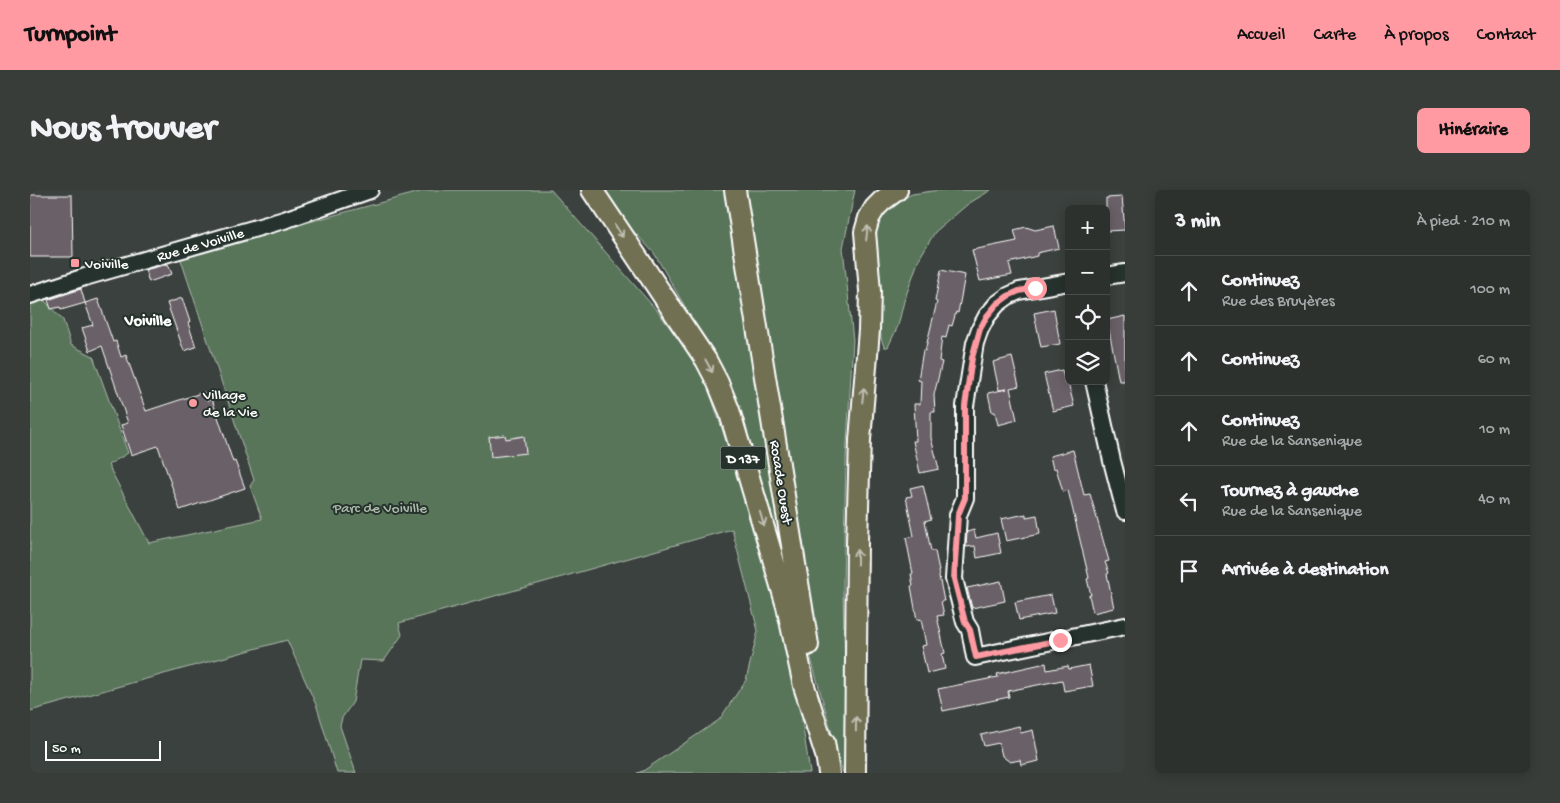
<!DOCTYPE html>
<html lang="fr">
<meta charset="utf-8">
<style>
body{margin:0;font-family:"Gochi Hand",sans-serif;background:#383d3a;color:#f1f3f6}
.controls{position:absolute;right:15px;top:15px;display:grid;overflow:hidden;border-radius:8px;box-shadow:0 2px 12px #0003}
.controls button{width:45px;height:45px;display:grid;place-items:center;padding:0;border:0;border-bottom:1px solid #484c4a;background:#2c312e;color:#f1f3f6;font:25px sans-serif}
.scale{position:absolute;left:15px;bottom:12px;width:116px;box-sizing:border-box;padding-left:5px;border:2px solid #fff;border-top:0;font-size:14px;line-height:18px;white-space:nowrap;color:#fff;-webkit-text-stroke:4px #26332d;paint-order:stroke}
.stop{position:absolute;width:15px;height:15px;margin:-11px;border:4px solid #ff9aa2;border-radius:50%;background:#fff}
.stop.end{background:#ff9aa2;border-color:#fff;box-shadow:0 1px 5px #0008}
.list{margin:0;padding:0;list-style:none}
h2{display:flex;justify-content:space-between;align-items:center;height:65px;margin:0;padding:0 20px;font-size:21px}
h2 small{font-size:16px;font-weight:400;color:#a6a9aa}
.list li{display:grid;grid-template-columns:32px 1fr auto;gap:15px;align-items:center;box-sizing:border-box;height:70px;padding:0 20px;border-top:1px solid #484c4a}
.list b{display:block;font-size:19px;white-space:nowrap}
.list p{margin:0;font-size:16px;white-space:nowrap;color:#a6a9aa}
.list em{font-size:16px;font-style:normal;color:#a6a9aa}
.icon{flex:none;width:28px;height:28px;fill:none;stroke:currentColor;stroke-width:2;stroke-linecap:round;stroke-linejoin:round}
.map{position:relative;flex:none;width:1095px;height:583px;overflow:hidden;border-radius:8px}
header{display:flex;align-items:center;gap:30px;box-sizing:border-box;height:70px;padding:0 25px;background:#ff9aa2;color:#111}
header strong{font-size:24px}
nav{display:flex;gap:28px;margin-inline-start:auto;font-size:18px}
.intro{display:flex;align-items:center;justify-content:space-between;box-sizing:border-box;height:120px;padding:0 30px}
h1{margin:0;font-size:35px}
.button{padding:12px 22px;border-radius:8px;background:#ff9aa2;color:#111;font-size:18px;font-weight:700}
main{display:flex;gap:30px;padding:0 30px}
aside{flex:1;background:#2c312e;border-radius:8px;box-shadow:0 2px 12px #0003}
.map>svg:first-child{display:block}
.green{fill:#59745a;stroke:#acbaac}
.building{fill:#6b6167;stroke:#fff}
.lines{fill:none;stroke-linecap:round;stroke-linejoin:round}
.minor-casing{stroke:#fff;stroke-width:20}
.major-casing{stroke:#fff;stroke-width:24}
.minor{stroke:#26332d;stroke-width:16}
.major{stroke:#716f52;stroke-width:20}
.oneway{stroke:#bfbeb1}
.route{stroke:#ff9aa2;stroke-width:6}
.poi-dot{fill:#ff9aa2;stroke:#26332d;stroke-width:2}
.labels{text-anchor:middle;stroke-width:4;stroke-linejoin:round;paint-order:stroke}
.shield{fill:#26332d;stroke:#bec2c0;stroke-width:1}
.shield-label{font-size:14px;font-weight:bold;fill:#fff}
.street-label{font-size:15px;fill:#fff;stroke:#26332d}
.poi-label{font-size:15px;fill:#fff;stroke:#26332d;text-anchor:start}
.park-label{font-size:15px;fill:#acbaac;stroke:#26332d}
.neighbourhood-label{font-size:16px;font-weight:bold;fill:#fff;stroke:#26332d}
</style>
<header>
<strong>Turnpoint</strong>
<nav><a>Accueil</a><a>Carte</a><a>À propos</a><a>Contact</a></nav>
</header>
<div class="intro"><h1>Nous trouver</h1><a class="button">Itinéraire</a></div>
<main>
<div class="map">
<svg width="1095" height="583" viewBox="0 0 1095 583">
<rect width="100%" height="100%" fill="#3b413e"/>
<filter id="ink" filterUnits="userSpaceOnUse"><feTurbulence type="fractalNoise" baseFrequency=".02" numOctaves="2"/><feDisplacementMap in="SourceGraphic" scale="10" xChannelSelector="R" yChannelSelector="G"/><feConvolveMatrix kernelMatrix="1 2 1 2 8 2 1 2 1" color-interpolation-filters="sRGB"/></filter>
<g filter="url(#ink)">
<!-- green -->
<path class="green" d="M 397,0 L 521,0 L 629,123 L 673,183 L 756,427 L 780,583 L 607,583 L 613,581 L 689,530 L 716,490 L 728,441 L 702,339 L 369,433 L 372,445 L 354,471 L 330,470 L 323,512 L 312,528 L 310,536 L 326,583 L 307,583 L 287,517 L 257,450 L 0,521 L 0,113 L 13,109 L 33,130 L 41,155 L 63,166 L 98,263 L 78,275 L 119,353 L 232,329 L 220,296 L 224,290 L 150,67 Z
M 575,0 L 825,0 L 813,58 L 823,150 L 816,270 L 813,395 L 817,583 L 813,583 L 742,329 L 699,193 L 624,63 L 594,31 Z
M 910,0 L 961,0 L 938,14 L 905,42 L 889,69 L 874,111 L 868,136 L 858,157 L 854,157 L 851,148 L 847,90 L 848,80 L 845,43 L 850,31 L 862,14 L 882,4 Z"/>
<!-- building -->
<path class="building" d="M 0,5 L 42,5 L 43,67 L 0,67 Z
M 1092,7 L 1095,40 L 1076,41 L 1076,8 Z
M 1024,36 L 1029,58 L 1007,63 L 1007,66 L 979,73 L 982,85 L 950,91 L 942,60 L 987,51 L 984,40 L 996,37 L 1005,40 Z
M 138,74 L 142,84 L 119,92 L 115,80 Z
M 911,80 L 935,85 L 928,123 L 926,122 L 922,136 L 919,135 L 916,148 L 912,147 L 909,171 L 912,172 L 904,205 L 905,222 L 901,222 L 901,248 L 909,279 L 890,283 L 883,251 L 886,251 L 884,214 L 890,214 L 891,191 L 888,190 L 893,160 L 895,161 L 907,112 L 905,111 Z
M 51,99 L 55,113 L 31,120 L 30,117 L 21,119 L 18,110 Z
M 152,108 L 160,132 L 158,133 L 166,157 L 154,161 L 137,113 Z
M 68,109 L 83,152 L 86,151 L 91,167 L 96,165 L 116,221 L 174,202 L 177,211 L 182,209 L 203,272 L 205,271 L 215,298 L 150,320 L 128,256 L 101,265 L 91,235 L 98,233 L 72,156 L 60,161 L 52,138 L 63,135 L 55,113 Z
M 1024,119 L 1030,154 L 1011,157 L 1004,123 Z
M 1095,126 L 1095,191 L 1089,191 L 1077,130 Z
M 982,167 L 989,196 L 980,198 L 987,230 L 968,235 L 965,222 L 962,222 L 958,203 L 977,199 L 969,200 L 963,172 Z
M 1032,180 L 1035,193 L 1038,192 L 1044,216 L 1023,221 L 1014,184 Z
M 475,245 L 476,249 L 494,246 L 496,263 L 461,267 L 459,247 Z
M 1043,260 L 1054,305 L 1060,304 L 1079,371 L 1075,372 L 1079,383 L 1077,384 L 1084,418 L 1063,423 L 1059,405 L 1061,405 L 1057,389 L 1059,388 L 1038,300 L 1033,302 L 1026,278 L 1023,279 L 1020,266 Z
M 893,295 L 901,329 L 895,331 L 901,361 L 905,361 L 909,381 L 908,381 L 914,411 L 911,411 L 914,425 L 907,426 L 915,463 L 912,464 L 915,479 L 897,483 L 891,456 L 896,455 L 891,429 L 887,430 L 881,396 L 883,396 L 881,384 L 883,384 L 876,348 L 884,346 L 876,307 L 882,306 L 880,298 Z
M 996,324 L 996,327 L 1007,325 L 1010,344 L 976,351 L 971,329 Z
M 944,340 L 946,348 L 967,343 L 971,363 L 947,368 L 945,356 L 936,357 L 937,342 Z
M 971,391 L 975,411 L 942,418 L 937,398 Z
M 1021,405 L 1025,423 L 989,430 L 985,412 Z
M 1016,473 L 1017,480 L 1038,476 L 1039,479 L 1059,475 L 1063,496 L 1034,501 L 1032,490 L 978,501 L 979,507 L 913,521 L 908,499 L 968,487 L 967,484 Z
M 989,536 L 991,543 L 1003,540 L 1009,571 L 991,575 L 990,570 L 980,572 L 972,566 L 969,553 L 954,556 L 951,545 Z"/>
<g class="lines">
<!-- minor casing -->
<g class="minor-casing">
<path id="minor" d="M 1076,86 L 1095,83
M 1039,92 L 989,101 L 978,106 L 967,114 L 957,126 L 950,139 L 945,153 L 935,216 L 935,308 L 928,325 L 924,389 L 935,432 L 940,440 L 945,467 L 1095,436
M 0,105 L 55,87 L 254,30 L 340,0
M 1064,191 L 1082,271 L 1095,321"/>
</g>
<!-- major casing -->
<g class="major-casing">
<path id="major" d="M 562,0 L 676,170 L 688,193 L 699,220 L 757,416 L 774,496 L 796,565
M 705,0 L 778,455
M 794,552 L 799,583
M 825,583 L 827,352 L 830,250 L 839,140 L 840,101 L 835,42 L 839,28 L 845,18 L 852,11 L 867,0"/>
</g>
<!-- minor -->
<use href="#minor" class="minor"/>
<!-- major -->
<use href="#major" class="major"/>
</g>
<!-- one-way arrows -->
<defs><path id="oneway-shaft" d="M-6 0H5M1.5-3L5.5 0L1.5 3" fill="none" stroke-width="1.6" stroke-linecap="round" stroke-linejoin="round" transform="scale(1.25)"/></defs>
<g class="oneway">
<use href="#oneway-shaft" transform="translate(589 41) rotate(57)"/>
<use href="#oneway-shaft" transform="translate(837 43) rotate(-83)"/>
<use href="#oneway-shaft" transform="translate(679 176) rotate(61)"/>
<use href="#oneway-shaft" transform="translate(833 205) rotate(-84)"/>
<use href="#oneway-shaft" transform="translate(732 329) rotate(73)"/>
<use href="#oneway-shaft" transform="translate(827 367) rotate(-90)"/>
<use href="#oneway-shaft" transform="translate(826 534) rotate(-89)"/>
</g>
</g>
<g class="lines" filter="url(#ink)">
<!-- route -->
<path class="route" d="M 1005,98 L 989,101 L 978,106 L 967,114 L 957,126 L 950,139 L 942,168 L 935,216 L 935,308 L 928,325 L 924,389 L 935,432 L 940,440 L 946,467 L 1030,450"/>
</g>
<!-- markers -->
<g class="poi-dot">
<rect x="40" y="68" width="10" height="10" rx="2.5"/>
<circle cx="163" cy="213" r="5"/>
</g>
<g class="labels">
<!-- shield labels -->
<rect class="shield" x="690.5" y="256.5" width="45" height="23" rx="4"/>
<g class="shield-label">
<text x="713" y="273">D 137</text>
</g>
<!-- street labels -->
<g class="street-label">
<text transform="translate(170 54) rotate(-16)" y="5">Rue de Voiville</text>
<text transform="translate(752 292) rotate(81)" y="5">Rocade Ouest</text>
</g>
<!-- poi labels -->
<g class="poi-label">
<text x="55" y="78">Voiville</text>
<text x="173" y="209">Village<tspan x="173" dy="17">de la Vie</tspan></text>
</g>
<!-- park labels -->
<g class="park-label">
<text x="350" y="322">Parc de Voiville</text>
</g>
<!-- neighbourhood labels -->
<g class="neighbourhood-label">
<text x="118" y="135">Voiville</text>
</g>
</g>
</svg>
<div class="controls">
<button>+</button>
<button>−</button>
<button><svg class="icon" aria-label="locate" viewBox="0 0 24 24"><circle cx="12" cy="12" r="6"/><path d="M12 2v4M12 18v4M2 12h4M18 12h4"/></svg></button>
<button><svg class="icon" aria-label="layers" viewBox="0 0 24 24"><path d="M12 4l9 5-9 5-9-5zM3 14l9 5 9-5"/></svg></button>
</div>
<div class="scale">50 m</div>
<div class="stop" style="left:1005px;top:98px"></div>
<div class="stop end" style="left:1030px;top:450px"></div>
</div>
<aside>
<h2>3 min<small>À pied · 210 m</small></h2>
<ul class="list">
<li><svg class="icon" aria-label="ahead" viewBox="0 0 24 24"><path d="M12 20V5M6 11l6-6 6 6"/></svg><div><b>Continuez</b><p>Rue des Bruyères</p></div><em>100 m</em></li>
<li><svg class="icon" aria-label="ahead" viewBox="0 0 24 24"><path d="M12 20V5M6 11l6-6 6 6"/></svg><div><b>Continuez</b></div><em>60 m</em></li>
<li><svg class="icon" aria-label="ahead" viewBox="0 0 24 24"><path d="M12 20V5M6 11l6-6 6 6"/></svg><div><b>Continuez</b><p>Rue de la Sansenique</p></div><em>10 m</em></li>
<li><svg class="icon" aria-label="left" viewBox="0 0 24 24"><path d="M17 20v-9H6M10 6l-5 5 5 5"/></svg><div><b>Tournez à gauche</b><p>Rue de la Sansenique</p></div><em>40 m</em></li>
<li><svg class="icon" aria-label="arrive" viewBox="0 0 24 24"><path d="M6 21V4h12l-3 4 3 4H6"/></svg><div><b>Arrivée à destination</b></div></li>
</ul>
</aside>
</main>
